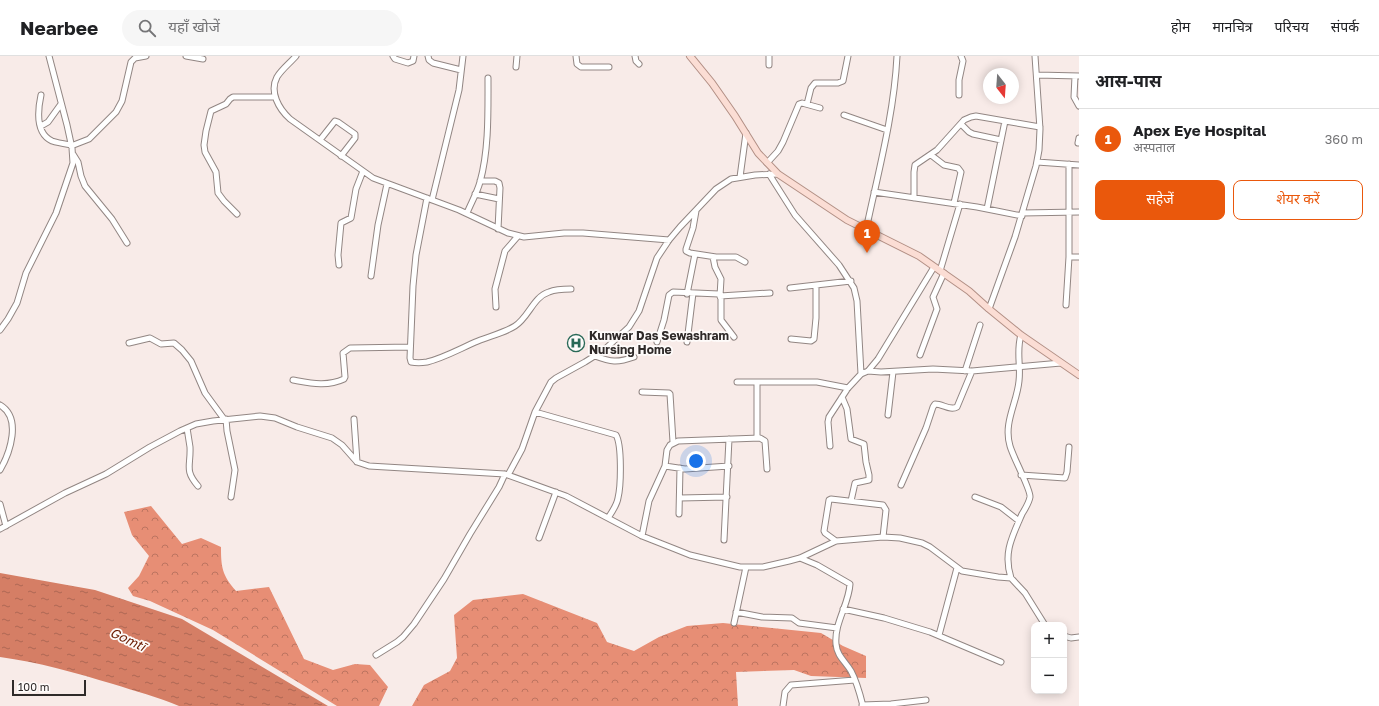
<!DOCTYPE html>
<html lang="hi">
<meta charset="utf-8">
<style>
body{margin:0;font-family:"Golos Text","Noto Sans Devanagari",sans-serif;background:#f6f6f6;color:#202124}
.controls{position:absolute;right:12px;bottom:12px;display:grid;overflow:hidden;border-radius:8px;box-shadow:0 2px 10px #0003}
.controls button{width:36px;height:36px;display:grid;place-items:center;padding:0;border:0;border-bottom:1px solid #e0e0e0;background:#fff;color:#202124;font:20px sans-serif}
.compass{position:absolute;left:983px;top:12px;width:36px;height:36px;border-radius:50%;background:#fff;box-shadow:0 2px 10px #0003;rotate:163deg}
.scale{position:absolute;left:12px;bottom:10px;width:74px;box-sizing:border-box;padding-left:4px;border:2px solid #2f2a29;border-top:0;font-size:11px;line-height:14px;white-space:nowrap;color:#2f2a29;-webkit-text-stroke:3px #fefbfa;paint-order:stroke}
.you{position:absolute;left:696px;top:405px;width:14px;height:14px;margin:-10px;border:3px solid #fff;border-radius:50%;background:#1a73e8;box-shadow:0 0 0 6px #1a73e833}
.badge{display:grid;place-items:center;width:26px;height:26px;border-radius:50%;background:#ea580c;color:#fff;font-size:13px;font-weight:700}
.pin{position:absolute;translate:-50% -33px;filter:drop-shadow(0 1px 2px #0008)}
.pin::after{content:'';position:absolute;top:21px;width:14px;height:12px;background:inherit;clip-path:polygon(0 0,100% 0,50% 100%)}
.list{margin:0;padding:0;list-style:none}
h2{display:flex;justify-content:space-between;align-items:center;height:52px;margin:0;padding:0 16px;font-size:17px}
h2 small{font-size:13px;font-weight:400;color:#757577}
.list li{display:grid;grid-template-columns:26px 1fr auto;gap:12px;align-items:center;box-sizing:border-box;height:60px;padding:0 16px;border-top:1px solid #e0e0e0}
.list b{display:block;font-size:15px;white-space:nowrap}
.list p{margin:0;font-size:13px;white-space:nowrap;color:#757577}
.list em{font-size:13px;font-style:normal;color:#757577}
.actions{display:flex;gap:8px;padding:12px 16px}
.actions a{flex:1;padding:9px 0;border:1px solid #ea580c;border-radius:8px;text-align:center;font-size:14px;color:#ea580c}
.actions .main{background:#ea580c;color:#fff}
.icon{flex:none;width:22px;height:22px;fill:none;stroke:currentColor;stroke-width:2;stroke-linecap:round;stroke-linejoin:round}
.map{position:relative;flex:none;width:1079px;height:650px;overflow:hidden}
header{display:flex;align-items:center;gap:24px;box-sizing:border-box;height:56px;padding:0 20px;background:#fff;border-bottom:1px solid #e0e0e0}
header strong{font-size:19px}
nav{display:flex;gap:22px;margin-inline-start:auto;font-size:14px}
.search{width:280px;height:36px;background:#f6f6f6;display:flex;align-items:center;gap:10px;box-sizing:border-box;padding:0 14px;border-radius:22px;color:#757577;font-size:15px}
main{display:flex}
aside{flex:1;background:#fff}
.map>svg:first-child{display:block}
.forest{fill:url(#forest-crowns)}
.water{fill:url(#water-ripples)}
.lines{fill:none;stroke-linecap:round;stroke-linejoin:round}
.minor-casing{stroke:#928683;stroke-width:7}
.major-casing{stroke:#b28f85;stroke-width:8}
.minor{stroke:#fff;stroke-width:5}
.major{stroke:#fbddd4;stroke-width:6}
.labels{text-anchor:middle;stroke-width:3.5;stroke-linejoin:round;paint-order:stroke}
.poi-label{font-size:12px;font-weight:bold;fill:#2f2a29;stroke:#fefbfa;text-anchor:start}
.water-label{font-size:13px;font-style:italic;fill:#6e2007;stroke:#fefbfa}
</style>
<header>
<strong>Nearbee</strong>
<div class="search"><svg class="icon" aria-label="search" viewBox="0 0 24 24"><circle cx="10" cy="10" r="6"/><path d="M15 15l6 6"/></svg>यहाँ खोजें</div>
<nav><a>होम</a><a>मानचित्र</a><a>परिचय</a><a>संपर्क</a></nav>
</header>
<main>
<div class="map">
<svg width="1079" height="650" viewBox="0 0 1079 650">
<defs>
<pattern id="forest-crowns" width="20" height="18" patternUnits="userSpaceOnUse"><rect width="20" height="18" fill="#e78e75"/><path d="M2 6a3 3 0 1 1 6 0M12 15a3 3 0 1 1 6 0" fill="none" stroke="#bc7460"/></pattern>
<pattern id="water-ripples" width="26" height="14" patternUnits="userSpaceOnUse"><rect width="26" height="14" fill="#d57e65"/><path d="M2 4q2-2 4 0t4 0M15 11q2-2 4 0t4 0" fill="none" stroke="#ad6753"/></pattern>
</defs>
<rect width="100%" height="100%" fill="#f8ebe8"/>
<!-- forest -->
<path class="forest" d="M 151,450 L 182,488 L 201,482 L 221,491 C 221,511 222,519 236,535 L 269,531 L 304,603 L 333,614 L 355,608 L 370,609 L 388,631 L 379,650 L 337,650 L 213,574 L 150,545 L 133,540 L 128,532 L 139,520 L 149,500 L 132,479 L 124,456 Z
M 523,538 L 597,567 L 607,586 L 634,595 L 659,581 L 687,570 L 723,567 L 821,577 L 843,590 L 866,600 L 866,622 L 811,620 L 794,614 L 736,616 L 738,650 L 412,650 L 424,629 L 450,615 L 457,602 L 454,559 L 473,544 Z"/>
<!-- water -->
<path class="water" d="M 0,517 L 95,534 L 182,563 L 328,650 L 179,650 C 158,641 135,635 113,628 C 76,617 38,606 0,601 Z"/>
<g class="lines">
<!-- minor casing -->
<g class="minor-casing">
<path id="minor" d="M 186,0 L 203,3
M 296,0 C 290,7 282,13 277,21 C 269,36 279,53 290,63 L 373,122 L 459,154 L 508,177 L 524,181 L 564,177 L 583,177 L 669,184
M 393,0 L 395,3 L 408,7 L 413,5 L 414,0
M 428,0 L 429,4 L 433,7 L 461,14
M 576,0 L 577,8 L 581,11 L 609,11
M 635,0 L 636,5 L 639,8
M 769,9 L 769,0
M 516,11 L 517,0
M 1037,19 L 1079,20
M 1075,20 L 1074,41 L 1079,50
M 41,39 C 38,53 35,77 52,85 C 58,87 65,88 71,89
M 959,39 L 959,24 L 963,5 L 961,0
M 807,48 L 811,32 L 815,27 L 838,27 L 843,25 L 848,0
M 844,59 L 887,74
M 961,68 L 969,76 L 973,78 L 1001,84
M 41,70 L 48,66 L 61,48
M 320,84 L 335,65 L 338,66 L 355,78 L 355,82 L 341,100
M 1078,87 L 1079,82
M 71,90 L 89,83 L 116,56 L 122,45 L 131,6 L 135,2 L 146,0
M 73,98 L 78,106 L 81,120 L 85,130 L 112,163 L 127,187
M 931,99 L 944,109 L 958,112 L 961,116 L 954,147
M 1037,106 L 1079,109
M 767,107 L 778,95 L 783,86 L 799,48 L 802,47 L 820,52
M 769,118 L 795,159 L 839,209 L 854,232 L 857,245 L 861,318
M 740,121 L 746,77
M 480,125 L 495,125 L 499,127 L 500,132 L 498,173
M 874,136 L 977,151 L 1022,160
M 475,138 L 499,143
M 427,142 L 416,199 L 413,230 L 410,302 L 411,306 C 416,307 421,307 427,306 C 444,302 461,292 478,285 C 490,280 504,277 515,270 C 529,261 533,241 549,236 C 556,233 564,233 571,233
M 914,142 L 914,116 L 915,109 L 937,94 L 964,64 L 971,61 L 976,60 L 1040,71
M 432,144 L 459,34 L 463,0
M 987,153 L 1005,65
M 696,155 L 693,172 L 686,193 L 686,195 L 690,197 L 716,201 L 736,201 L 745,206
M 467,157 C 471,147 477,137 480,126 C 489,94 488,56 488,22
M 1022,157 L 1079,156
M 237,158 L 224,145 L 218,137 L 216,116 L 205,96 L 204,89 L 206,75 L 211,55 L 226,48 L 230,43 L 233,41 L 275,41
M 866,174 C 878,117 894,59 897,0
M 713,201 L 715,211 L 721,223 L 720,240 L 770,237
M 1069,201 L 1079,201
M 339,209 L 338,199 L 341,167 L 351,162 L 356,133 L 363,115
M 940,215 L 960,148
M 371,220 L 378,169 L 387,128
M 790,232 L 851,225
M 687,238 L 695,198
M 1066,249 L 1069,201 L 1069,108
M 496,251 L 495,233 L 505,195 L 518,180
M 989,253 L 1015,181 L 1036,110 L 1039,94 L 1040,73 L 1035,0
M 0,274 L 8,263 L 17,247 L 26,217 L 56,157 L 73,107 L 72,92 L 67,69 L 49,0
M 791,283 L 811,285 L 814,283 L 816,262 L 816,229
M 657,286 L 664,264 L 669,239 L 673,236 L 719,238 L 721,243 L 721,264 L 734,281
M 687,286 L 693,237
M 129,287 L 150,282 L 161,288 L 174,287 L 182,294 L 191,305 L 205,337 L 224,363
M 920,299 L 937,253 L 933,241 L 944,217
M 595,300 C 611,306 617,307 634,301
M 868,315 L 881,316 L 933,313 L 972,315 L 1061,307
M 965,315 L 980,269
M 293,324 C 310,327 327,331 344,323 L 345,321 L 343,297 L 350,292 L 410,291
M 737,326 L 817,326 L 848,332
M 642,336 L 669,337 L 670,338 L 673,386
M 842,341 L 847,353 L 851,383 L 864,388 L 866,406 L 869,419 L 869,424 L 855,427 L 851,445
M 0,349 C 22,362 10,397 0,414
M 535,356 L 616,379 C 622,389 621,430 618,442 C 617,449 612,456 608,462
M 888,359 L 893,316
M 226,363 L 227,375 L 235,414 L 231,441
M 354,363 L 357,406
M 187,372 C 188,378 189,385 190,391 C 191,410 184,414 198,430
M 757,382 L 757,326
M 830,390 L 828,366 L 829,361 L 848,332 L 861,318 L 868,315 L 878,303 L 934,211
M 665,410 L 685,413 L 729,410
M 508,419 L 522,393 L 535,356 L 551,326 L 556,322 L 585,306 L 604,294 L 629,271 L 639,255 L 657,202 L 669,184 L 680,171 L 716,133 L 731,123 L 755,119 L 778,118
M 1021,419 L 1065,422 L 1067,416 L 1069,391
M 901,429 L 926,372 L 933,351 L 935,348 C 943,348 950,355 957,351 L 972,315
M 975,441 L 1001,451 L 1019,465
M 680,442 L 727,441
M 0,448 L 6,470
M 679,458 L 680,412
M 0,473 L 65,437 L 106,418 L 150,391 L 180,375 L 196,368 L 213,365 L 260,360 L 275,362 L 297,371 L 332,382 L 342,389 L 357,406 L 369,410 L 505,418 L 566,440 L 642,480 L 675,493 L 690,499 L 740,511 L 763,511 L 789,505 L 800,502 L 836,485 L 883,481 L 900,482 L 922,487 L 930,491 L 962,515 L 998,521 L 1011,522 L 1025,537 L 1045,569
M 642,480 L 649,445 L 665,410 L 667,394 L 670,389 L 678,385 L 760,382 L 765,385 L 767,413
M 539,482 L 556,436
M 724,484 L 729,383
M 836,485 L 825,477 L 824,475 L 829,444 L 831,443 L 883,449 L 886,454 L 883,481
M 800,502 L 817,509 L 850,528 C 849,548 834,567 836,588 C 837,600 845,605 851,615 C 857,626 860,638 863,650
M 1011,522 C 1003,497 1012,481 1022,458 C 1025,453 1029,447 1030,441 C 1031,434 1013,401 1010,390 C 1003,367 1017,347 1019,325 C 1021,309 1016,295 1021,279
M 843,553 L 884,562 L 930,576 L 1001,606
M 736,556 L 762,561 L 792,562 L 799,567 L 837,572
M 734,567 L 746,511
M 939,579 L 957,512
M 1064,580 L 1071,582 L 1079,581
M 376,599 L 397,586 L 403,581 L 414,568 L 444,523 L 470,478 L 499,431 L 505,418
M 862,649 L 891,648 L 926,644
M 783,650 L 785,636 L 791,629 L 855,624"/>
</g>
<!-- major casing -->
<g class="major-casing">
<path id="major" d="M 690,0 L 712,27 L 735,60 L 758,97 L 778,118 L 847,164 L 919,200 L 969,235 L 989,253 L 1021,279 L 1079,319"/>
</g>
<!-- minor -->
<use href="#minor" class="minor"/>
<!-- major -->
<use href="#major" class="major"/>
</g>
<!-- icons -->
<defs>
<g id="hospital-ring" transform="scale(0.9)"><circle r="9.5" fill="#fefbfa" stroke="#296957" stroke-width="1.5"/><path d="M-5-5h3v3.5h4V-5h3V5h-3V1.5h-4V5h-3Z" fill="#296957"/></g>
</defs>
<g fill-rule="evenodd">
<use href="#hospital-ring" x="576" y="287"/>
</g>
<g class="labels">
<!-- poi labels -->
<g class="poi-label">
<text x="589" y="284">Kunwar Das Sewashram<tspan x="589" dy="14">Nursing Home</tspan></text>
</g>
<!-- water labels -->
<g class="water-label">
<text transform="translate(128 583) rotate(25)" y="5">Gomtī</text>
</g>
</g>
</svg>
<div class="controls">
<button>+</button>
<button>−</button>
</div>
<svg class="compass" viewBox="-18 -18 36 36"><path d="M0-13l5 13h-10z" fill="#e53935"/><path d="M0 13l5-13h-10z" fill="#757577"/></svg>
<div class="scale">100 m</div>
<div class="you"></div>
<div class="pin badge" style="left:867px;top:197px">1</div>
</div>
<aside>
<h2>आस-पास<small></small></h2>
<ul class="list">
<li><span class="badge">1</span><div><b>Apex Eye Hospital</b><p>अस्पताल</p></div><em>360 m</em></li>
</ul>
<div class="actions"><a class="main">सहेजें</a><a>शेयर करें</a></div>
</aside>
</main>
